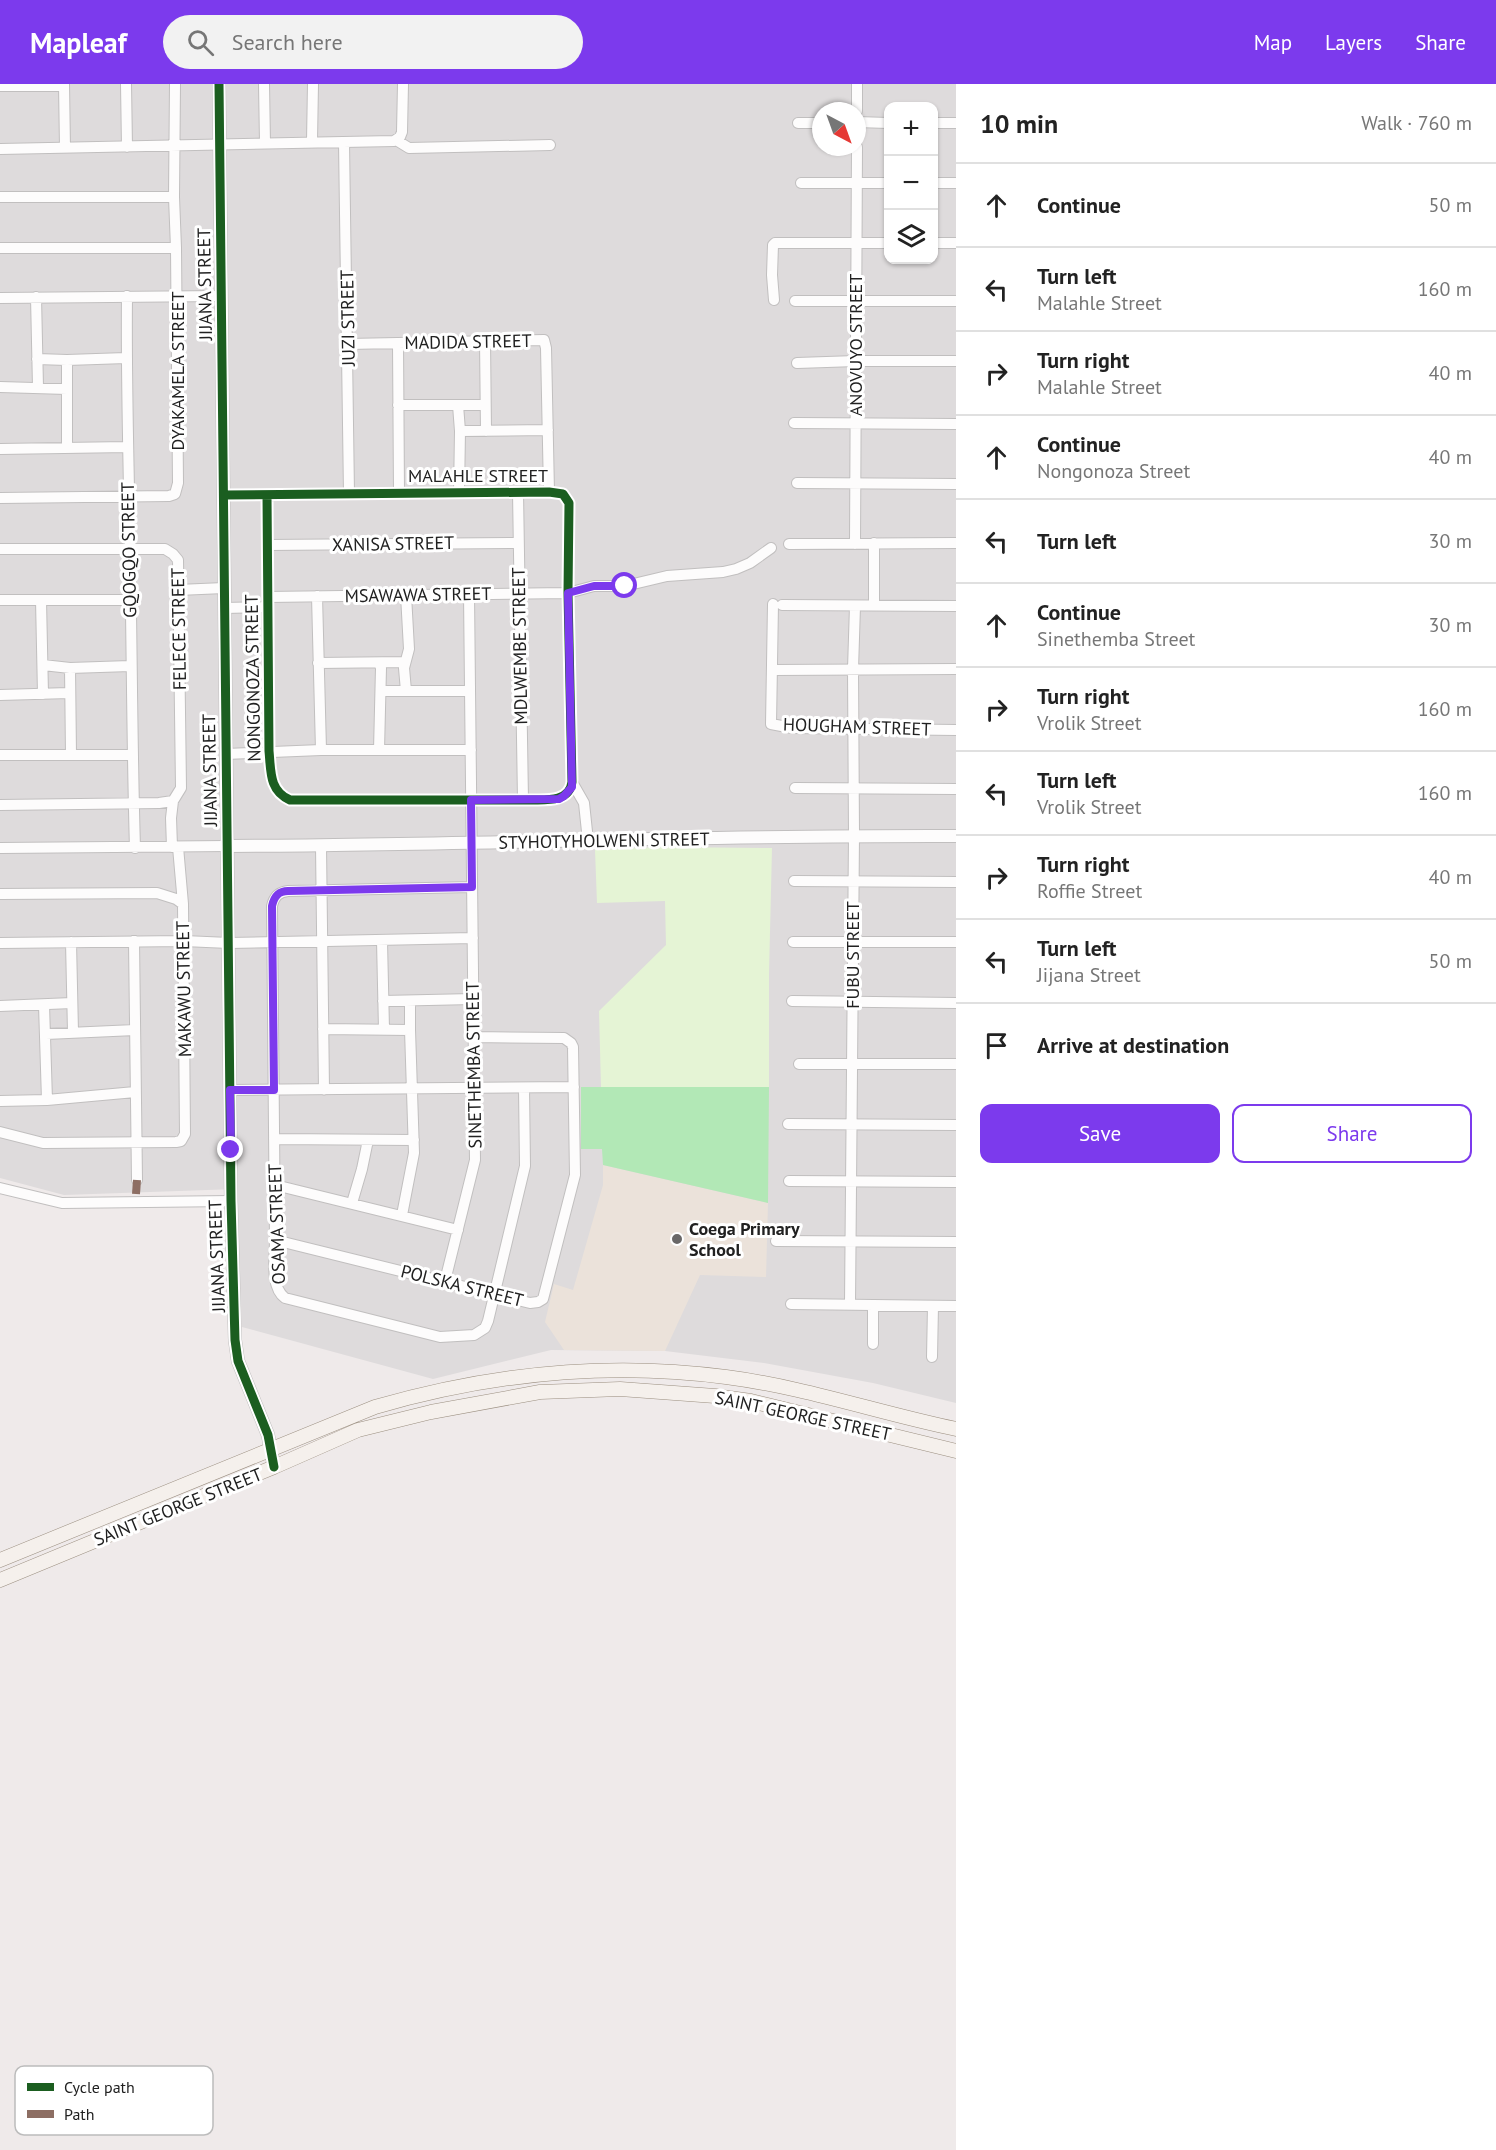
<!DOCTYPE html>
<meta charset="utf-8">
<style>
body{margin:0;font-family:"PT Sans",sans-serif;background:#f2f2f2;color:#222}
.controls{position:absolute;right:18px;top:18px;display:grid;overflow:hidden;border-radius:12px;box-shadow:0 2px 4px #0004}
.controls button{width:54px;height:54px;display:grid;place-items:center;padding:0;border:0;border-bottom:2px solid #e0e0e0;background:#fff;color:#222;font:30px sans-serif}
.compass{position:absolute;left:812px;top:18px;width:54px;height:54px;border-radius:50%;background:#fff;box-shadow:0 2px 4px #0004;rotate:139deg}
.stop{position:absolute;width:18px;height:18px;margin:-14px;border:4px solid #7c3aed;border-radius:50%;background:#fff}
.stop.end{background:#7c3aed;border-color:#fff;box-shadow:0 2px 6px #0008}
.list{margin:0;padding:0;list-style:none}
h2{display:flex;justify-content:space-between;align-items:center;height:78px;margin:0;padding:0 24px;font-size:26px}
h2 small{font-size:20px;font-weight:400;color:#767676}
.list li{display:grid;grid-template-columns:39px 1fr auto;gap:18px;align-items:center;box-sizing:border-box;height:84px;padding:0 24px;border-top:2px solid #e0e0e0}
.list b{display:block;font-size:22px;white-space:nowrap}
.list p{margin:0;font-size:20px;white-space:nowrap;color:#767676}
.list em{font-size:20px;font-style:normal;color:#767676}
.actions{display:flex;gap:12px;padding:18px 24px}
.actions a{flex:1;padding:14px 0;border:2px solid #7c3aed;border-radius:12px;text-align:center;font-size:21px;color:#7c3aed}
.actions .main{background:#7c3aed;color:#fff}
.icon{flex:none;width:33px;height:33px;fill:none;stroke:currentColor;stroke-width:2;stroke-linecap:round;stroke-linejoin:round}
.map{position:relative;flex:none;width:956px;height:2066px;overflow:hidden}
header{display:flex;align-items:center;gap:36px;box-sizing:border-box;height:84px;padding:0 30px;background:#7c3aed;color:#fff}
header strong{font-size:28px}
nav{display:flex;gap:33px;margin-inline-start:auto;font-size:21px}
.search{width:420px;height:54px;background:#f2f2f2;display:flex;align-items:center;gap:15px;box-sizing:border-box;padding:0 21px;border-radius:33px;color:#767676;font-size:22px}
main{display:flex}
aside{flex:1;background:#fff}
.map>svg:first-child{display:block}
.residential{fill:#dedbdc;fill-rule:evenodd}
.education{fill:#ebe2da}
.park{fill:#e5f4d5}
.pitch{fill:#b2e8b6}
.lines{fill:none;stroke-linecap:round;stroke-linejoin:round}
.minor-casing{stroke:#c1bfbf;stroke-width:12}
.tertiary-casing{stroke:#c1bfbf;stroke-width:14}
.secondary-casing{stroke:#9b8f80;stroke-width:15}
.minor{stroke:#fdfcfc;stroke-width:10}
.tertiary{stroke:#fdfcfc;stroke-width:12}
.secondary{stroke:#f5f0ec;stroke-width:14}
.quiet{stroke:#8d6e63;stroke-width:8;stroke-dasharray:15 8;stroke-linecap:butt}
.cycleway-casing{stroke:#fff;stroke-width:13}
.cycleway{stroke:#1b5e20;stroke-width:9}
.route{stroke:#7c3aed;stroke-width:8}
.poi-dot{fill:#696767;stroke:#fff;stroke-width:2}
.labels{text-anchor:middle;stroke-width:6;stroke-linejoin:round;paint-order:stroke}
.street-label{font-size:18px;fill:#212121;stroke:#fff}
.poi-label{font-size:18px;font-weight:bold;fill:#212121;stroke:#fff;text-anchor:start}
.key{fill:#fff;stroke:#bcbcbc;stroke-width:1.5}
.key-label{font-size:16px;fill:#212121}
</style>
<header>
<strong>Mapleaf</strong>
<div class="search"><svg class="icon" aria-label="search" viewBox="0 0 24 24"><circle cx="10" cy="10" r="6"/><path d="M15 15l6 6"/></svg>Search here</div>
<nav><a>Map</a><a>Layers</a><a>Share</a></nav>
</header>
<main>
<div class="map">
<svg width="956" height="2066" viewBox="0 0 956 2066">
<rect width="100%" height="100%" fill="#efeaea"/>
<!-- residential -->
<path class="residential" d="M 0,0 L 956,0 L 956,1319 L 873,1299 L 764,1279 L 665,1267 L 551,1266 L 433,1295 L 242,1243 L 236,1105 L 64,1111 L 0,1094 ZM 888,22 L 934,22 L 934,176 L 888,176 ZM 821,27 L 857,27 L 857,63 L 821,63 Z"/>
<!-- education -->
<path class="education" d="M 603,1081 L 768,1119 L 766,1193 L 700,1191 L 665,1267 L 564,1266 L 545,1238 L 554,1200 L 573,1206 L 603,1101 Z"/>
<!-- park -->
<path class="park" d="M 663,763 L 772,764 L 769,890 L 769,1003 L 601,1003 L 599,927 L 666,861 L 665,817 L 597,819 L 595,766 Z"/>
<!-- pitch -->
<path class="pitch" d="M 581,1003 L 769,1003 L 768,1119 L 603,1081 L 602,1065 L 581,1065 Z"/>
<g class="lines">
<!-- minor casing -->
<g class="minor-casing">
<path id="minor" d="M 64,0 L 65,64
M 126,0 L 127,63
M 264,0 L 265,59
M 0,2 L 64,2
M 857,27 L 857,0
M 857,38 L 888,39
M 798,39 L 821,39
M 934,39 L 956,39
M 396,56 L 409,64 L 550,61
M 312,57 L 313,0
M 344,58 L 349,410
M 0,65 L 394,57 L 400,53 L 402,48 L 403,0
M 801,99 L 888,99
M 934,99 L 956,99
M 0,113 L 174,113 L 175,0
M 174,113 L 176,164
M 934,159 L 956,159
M 0,164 L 176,164 L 178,399 L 175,410 L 169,412 L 0,414
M 127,212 C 126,298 129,382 130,468 C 132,566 132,665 135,764
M 36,213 L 38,303
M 0,214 L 221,212
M 774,216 L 772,191 L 773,161 L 775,159 L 888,159
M 795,217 L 956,217
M 485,257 L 486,347
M 398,259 L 399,409
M 348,260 L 544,256 L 546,264 L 549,408
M 37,275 L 67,276 L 126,274
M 797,279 L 856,277 L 956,277
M 0,303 L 67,305
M 398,321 L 485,321
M 458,321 L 460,347 L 459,409
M 794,339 L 956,340
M 460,347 L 548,346
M 67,364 L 67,276
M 0,365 L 127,363
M 797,399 L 956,400
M 518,408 L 523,716
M 224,411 L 549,408 L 563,410 L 569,419 L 568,509 L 572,698 C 569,721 540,715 523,716 L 290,716 C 269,707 271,687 269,667 L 267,411
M 874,459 L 874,522
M 789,460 L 956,459
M 855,460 L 857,63
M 267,461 L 518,459
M 0,465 L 165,465 L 173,470 L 178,476 L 181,704 L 173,717 L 159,719 L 0,721
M 178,506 L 224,504
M 317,512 L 321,666
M 268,513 L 568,509 L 594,502 L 625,502 L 667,492 L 723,488 L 736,485 L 750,479 L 771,464
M 0,516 L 131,516
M 41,516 L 43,610
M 773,520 L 771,640 L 792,644 L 956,646
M 782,521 L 956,522
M 225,524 L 268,523
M 318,579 L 405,578
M 43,581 L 70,584 L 130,582
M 70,584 L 71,671
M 773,586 L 956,585
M 381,607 L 470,607
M 406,607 L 404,584 L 409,565 L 406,511
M 0,611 L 69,609
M 379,666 L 381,584 L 379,579
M 226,670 L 321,666 L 471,666
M 0,671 L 131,671
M 572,698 L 584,719 L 588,757
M 795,704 L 956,705
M 321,762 L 324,1006
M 172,763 L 171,734 L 173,717
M 178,763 L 183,820
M 0,764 L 227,762
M 794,797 L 956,798
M 472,803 L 288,807 C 278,808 274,813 272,822 L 275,1156 C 275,1174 270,1203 285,1214 L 440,1253 L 474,1251 L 485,1244 L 488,1237 L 525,1082 L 524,1004
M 0,810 L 157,809 L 176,815 L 183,820 L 185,1050 L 181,1057 L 176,1058 L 43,1059 L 0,1048
M 134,857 L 137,1096
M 382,857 L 384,945
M 71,858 L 73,948
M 793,858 L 956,858
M 0,859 L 184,857 L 229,859 L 473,854
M 383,917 L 473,915
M 410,917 L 410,946
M 792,917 L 956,919
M 44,921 L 47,1016
M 0,922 L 72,919
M 323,945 L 410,946 L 414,1069 L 402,1131
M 46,950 L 135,946
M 799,980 L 956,980
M 230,1006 L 574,1003
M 0,1017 L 47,1016 L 135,1008
M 788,1040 L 956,1041
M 274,1055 L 414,1056
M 789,1097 L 956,1098
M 275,1101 L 458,1146
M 0,1104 L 62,1119 L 231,1117
M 352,1119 L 362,1085 L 368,1056
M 275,1156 L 530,1219 L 538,1218 L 543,1215 L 575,1091 L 573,963 L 571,959 L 564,954 L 473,953
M 776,1157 L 956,1158
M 445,1197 L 475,1076 L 469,510
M 791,1220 L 956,1222
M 850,1220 L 854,751 L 853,585 L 855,522
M 873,1221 L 873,1260
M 932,1273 L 933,1222"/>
</g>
<!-- tertiary casing -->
<g class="tertiary-casing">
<path id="tertiary" d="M 219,0 L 231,1117 L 235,1256 L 238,1277 L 268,1351 L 274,1383
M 227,762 C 470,761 713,751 956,752"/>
</g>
<!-- secondary casing -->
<g class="secondary-casing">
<path id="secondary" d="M 0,1476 L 375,1323 C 489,1290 607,1277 726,1293 C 804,1303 879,1329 956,1345
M 0,1496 L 274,1383 L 358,1346 L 431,1328 L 540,1308 L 620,1305 L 715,1312 L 751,1317 L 956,1367"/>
</g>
<!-- minor -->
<use href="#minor" class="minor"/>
<!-- tertiary -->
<use href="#tertiary" class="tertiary"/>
<!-- secondary -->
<use href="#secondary" class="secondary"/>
<!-- quiet -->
<path class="quiet" d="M 136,1110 L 137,1096"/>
<!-- cycleway casing -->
<g class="cycleway-casing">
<path id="cycleway" d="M 219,0 L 231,1117 L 235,1256 L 238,1277 L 268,1351 L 274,1383
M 224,411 L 549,408 L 563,410 L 569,419 L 568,509 L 572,698 C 569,721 540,715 523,716 L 290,716 C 269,707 271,687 269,667 L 267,411"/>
</g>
<!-- cycleway -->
<use href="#cycleway" class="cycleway"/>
</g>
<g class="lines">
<!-- route -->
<path class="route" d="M 231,1066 L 230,1006 L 274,1006 L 272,822 C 274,813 278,807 288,807 L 472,803 L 471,716 L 559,715 L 564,712 L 572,703 L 568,509 L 594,502 L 625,502"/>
</g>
<!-- markers -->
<circle class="poi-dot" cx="677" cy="1155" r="6"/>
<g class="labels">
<!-- street labels -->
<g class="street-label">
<text transform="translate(205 200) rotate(-91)" y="6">JIJANA STREET</text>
<text transform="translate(348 234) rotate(-91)" y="6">JUZI STREET</text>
<text transform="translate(468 258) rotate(-1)" y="6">MADIDA STREET</text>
<text transform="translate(856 261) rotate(-90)" y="6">ANOVUYO STREET</text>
<text transform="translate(178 287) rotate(-90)" y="6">DYAKAMELA STREET</text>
<text x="478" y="398">MALAHLE STREET</text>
<text transform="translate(393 460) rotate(-1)" y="6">XANISA STREET</text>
<text transform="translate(129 466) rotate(-91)" y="6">GQOGQO STREET</text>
<text transform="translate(418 511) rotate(-1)" y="6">MSAWAWA STREET</text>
<text transform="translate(179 545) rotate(-91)" y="6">FELECE STREET</text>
<text transform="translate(520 562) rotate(-91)" y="6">MDLWEMBE STREET</text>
<text transform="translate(253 594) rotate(-91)" y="6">NONGONOZA STREET</text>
<text transform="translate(857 643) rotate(2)" y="6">HOUGHAM STREET</text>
<text transform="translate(210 686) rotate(-91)" y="6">JIJANA STREET</text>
<text transform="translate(604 757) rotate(-1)" y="6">STYHOTYHOLWENI STREET</text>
<text transform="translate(853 871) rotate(-90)" y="6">FUBU STREET</text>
<text transform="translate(184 905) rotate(-91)" y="6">MAKAWU STREET</text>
<text transform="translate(474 981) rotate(-91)" y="6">SINETHEMBA STREET</text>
<text transform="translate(277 1140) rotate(-92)" y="6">OSAMA STREET</text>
<text transform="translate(217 1172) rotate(-92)" y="6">JIJANA STREET</text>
<text transform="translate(462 1202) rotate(14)" y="6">POLSKA STREET</text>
<text transform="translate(803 1332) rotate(12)" y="6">SAINT GEORGE STREET</text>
<text transform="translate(178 1423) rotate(-22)" y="6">SAINT GEORGE STREET</text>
</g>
<!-- poi labels -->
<g class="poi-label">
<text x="689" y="1151">Coega Primary<tspan x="689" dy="21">School</tspan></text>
</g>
</g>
<!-- legend -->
<rect x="15" y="1982" width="198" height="69" rx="9" class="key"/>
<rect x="27" y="1999" width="27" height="8" fill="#1b5e20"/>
<rect x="27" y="2026" width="27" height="8" fill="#8d6e63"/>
<g class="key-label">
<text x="64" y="2009">Cycle path</text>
<text x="64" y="2036">Path</text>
</g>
</svg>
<div class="controls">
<button>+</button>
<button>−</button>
<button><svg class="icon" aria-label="layers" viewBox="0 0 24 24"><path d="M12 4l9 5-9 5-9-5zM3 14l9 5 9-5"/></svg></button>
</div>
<svg class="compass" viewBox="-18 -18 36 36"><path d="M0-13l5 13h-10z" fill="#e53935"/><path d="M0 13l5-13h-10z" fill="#767676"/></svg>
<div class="stop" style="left:625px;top:502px"></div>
<div class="stop end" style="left:231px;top:1066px"></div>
</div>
<aside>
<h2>10 min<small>Walk · 760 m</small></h2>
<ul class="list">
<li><svg class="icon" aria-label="ahead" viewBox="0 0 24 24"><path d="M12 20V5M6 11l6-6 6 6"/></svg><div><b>Continue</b></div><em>50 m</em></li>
<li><svg class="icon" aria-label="left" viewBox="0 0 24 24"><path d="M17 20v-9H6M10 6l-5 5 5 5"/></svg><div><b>Turn left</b><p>Malahle Street</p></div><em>160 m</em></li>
<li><svg class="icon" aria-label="right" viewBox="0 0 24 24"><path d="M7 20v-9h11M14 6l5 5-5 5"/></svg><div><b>Turn right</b><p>Malahle Street</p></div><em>40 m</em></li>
<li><svg class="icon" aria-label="ahead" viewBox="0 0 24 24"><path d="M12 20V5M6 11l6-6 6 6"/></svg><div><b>Continue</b><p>Nongonoza Street</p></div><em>40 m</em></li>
<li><svg class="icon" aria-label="left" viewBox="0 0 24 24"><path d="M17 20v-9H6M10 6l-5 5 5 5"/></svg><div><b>Turn left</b></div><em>30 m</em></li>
<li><svg class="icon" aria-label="ahead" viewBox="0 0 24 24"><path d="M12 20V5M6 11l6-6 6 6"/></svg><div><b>Continue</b><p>Sinethemba Street</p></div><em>30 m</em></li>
<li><svg class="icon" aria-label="right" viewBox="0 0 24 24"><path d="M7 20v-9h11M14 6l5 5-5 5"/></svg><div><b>Turn right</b><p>Vrolik Street</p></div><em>160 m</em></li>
<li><svg class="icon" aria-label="left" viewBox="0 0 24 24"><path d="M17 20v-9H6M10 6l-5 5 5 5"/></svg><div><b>Turn left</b><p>Vrolik Street</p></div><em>160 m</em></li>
<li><svg class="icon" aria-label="right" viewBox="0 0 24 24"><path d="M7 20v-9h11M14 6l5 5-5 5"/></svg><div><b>Turn right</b><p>Roffie Street</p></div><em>40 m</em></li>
<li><svg class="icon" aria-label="left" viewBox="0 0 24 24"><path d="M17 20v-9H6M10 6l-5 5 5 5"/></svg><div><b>Turn left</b><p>Jijana Street</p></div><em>50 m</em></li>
<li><svg class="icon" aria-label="arrive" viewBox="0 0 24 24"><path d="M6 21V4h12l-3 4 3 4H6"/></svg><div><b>Arrive at destination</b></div></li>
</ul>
<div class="actions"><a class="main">Save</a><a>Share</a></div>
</aside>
</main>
